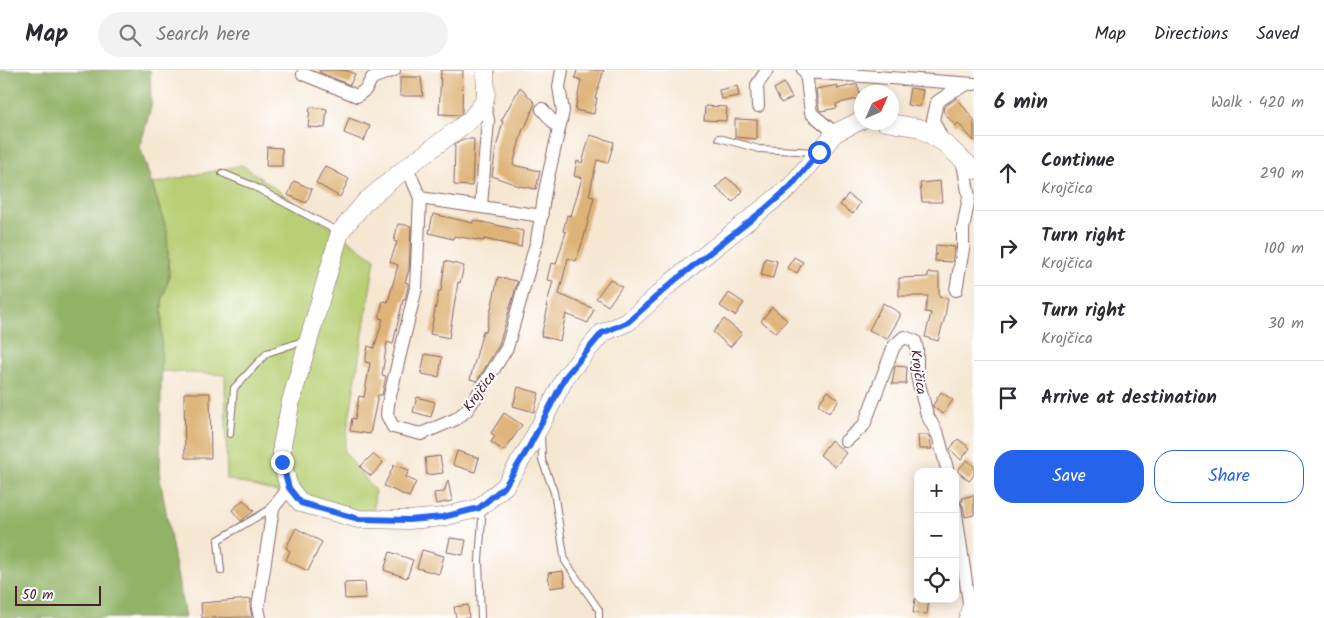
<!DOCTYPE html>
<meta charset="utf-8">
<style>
body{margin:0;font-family:Kalam,sans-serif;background:#f2f2f3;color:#2b2b33}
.controls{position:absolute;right:15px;bottom:15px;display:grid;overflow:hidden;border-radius:10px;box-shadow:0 2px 12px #0003}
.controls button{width:45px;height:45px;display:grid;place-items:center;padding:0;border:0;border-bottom:1px solid #e1e1e2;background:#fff;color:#2b2b33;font:25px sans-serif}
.compass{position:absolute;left:854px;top:15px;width:45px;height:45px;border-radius:50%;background:#fff;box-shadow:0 2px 12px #0003;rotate:45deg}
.scale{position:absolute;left:15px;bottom:12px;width:86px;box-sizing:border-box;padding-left:5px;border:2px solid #4a1f2b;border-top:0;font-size:14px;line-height:18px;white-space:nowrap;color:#4a1f2b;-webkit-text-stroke:4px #fff;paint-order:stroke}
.stop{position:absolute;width:15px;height:15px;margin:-11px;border:4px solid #2563eb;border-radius:50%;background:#fff}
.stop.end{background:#2563eb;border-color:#fff;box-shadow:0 1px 5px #0008}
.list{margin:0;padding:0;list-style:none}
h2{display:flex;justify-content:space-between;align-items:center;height:65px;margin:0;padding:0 20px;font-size:21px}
h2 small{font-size:16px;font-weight:400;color:#7c7c81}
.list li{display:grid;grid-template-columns:32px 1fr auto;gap:15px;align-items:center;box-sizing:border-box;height:75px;padding:0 20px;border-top:1px solid #e1e1e2}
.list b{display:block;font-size:19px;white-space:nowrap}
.list p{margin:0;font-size:16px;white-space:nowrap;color:#7c7c81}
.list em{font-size:16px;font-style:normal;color:#7c7c81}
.actions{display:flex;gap:10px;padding:15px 20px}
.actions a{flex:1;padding:11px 0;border:1px solid #2563eb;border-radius:20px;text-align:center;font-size:18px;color:#2563eb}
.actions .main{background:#2563eb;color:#fff}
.icon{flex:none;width:28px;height:28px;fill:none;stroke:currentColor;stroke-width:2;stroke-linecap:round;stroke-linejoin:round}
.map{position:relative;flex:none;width:974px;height:548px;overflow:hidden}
header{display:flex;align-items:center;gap:30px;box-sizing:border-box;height:70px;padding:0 25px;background:#fff;border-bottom:1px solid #e1e1e2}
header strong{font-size:24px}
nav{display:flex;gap:28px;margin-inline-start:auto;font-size:18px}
.search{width:350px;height:45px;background:#f2f2f3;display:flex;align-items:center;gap:12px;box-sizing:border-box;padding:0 18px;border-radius:28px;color:#7c7c81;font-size:19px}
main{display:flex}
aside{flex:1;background:#fff}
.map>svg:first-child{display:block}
.green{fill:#b8cf74;stroke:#817750}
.forest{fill:#92b266;stroke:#6e6848}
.building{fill:#deb377}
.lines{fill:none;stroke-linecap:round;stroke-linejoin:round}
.lane-casing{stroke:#866566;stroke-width:8}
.street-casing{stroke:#866566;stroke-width:14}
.secondary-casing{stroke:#866566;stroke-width:19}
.lane{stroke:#fff;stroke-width:6}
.street{stroke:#fff;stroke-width:12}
.secondary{stroke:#fff;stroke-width:18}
.route{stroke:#2563eb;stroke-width:6}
.labels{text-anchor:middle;stroke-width:4;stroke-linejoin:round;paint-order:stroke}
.street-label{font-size:14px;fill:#4a1f2b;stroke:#fff}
</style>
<header>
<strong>Map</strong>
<div class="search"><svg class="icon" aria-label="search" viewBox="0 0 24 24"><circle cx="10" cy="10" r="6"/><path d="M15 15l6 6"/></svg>Search here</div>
<nav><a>Map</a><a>Directions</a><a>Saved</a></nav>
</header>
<main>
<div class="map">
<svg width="974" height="548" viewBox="0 0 974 548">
<rect width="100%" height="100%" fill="#fff"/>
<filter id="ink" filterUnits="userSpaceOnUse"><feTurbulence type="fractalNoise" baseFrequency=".02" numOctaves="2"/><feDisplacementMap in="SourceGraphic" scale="10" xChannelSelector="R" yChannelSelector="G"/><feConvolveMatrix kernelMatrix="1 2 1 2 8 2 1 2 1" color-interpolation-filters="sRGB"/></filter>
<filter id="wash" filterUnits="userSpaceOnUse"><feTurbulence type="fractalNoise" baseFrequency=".0096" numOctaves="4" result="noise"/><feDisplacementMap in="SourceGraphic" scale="20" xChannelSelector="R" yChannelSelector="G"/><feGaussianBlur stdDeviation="1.12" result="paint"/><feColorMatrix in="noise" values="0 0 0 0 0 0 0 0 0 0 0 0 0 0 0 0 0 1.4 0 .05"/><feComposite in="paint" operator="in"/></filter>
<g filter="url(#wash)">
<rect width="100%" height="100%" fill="#f6e7d3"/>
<!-- green -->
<path class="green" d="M 242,95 L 375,189 L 344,381 L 375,421 L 373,447 L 227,409 L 225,305 L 161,301 L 162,231 L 169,208 L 167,161 L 152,114 Z"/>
<!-- forest -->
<path class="forest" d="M 0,0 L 150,0 L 151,37 L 140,77 L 167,161 L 169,208 L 162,231 L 160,408 L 185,548 L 0,548 Z"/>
<g id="blocks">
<!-- building -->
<path class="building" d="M 320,0 L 344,0 L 355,4 L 350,15 L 319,2 Z
M 441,0 L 463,0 L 462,43 L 459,45 L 439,44 Z
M 577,0 L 604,0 L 595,28 L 597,28 L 594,44 L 575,40 L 581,10 L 575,8 Z
M 400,7 L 421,7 L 423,26 L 400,26 Z
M 784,13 L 792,28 L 781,33 L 774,19 Z
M 857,14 L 861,28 L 836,34 L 837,38 L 821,41 L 819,39 L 816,19 L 838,15 L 837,19 Z
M 737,16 L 739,26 L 721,29 L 719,20 Z
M 520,17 L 535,33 L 525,58 L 523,58 L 513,95 L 540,101 L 536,119 L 519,116 L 492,106 L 496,78 L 503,51 L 501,51 Z
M 910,18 L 923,20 L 920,37 L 907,35 Z
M 957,28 L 974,50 L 974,71 L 958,53 L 955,56 L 943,41 L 944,37 Z
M 705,36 L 727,37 L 726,51 L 704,50 Z
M 310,37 L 327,39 L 325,58 L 308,57 Z
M 349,48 L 370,56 L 364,71 L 344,63 Z
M 735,49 L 757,50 L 757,69 L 735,67 Z
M 590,65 L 614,72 L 608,93 L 597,90 L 589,126 L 594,127 L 584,167 L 576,191 L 568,188 L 559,224 L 594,239 L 588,253 L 566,244 L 560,271 L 541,266 L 548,237 L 546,237 L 553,211 L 547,210 L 551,193 L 556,194 L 566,162 L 563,161 L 567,145 L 571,146 L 582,108 L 574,106 L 577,91 L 582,93 Z
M 463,69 L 474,69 L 472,116 L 454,115 L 455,74 Z
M 267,77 L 282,78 L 282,96 L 266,96 Z
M 325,96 L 349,109 L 340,127 L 316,113 Z
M 726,107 L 743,121 L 733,132 L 716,118 Z
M 294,111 L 312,119 L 306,133 L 288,125 Z
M 940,111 L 942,132 L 922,132 L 920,113 Z
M 848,124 L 860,133 L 853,144 L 840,135 Z
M 433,144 L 473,153 L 473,150 L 523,161 L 521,177 L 484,169 L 484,171 L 454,166 L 453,169 L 429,163 Z
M 398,154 L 411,156 L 409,200 L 405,212 L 408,213 L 408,217 L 405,230 L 403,230 L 393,274 L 387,272 L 382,305 L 386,306 L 382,325 L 378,325 L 370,364 L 350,361 L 352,348 L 355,349 L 359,326 L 364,327 L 370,293 L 365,292 L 368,276 L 374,278 L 383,249 L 379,248 L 383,231 L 388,232 L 398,195 L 390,192 L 397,172 L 394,171 Z
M 936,175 L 955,177 L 952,192 L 935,191 Z
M 794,187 L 803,192 L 797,203 L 787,198 Z
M 765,188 L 777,191 L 773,208 L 761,205 Z
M 445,191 L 464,196 L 460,213 L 458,212 L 449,268 L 430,264 L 439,221 L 441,221 Z
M 928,203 L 939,203 L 939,227 L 948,228 L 945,247 L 938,271 L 925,267 L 931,243 L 925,242 L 928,226 L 899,226 L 899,208 L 928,207 Z
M 498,207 L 517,211 L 517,213 L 499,275 L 477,311 L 470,309 L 483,261 L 486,262 Z
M 610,209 L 622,217 L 608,236 L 596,228 Z
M 729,223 L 744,233 L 735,246 L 720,236 Z
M 883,233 L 900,243 L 900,247 L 887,269 L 869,260 Z
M 772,237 L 787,250 L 776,263 L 761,251 Z
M 724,249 L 742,264 L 730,277 L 713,262 Z
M 425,284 L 442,287 L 439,307 L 421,304 Z
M 895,296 L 907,297 L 906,314 L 892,314 Z
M 518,317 L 539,323 L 534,342 L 513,336 Z
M 828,321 L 839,330 L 829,343 L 818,334 Z
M 941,322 L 953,330 L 943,344 L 933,337 L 933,335 Z
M 184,323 L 210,323 L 211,388 L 185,388 Z
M 417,327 L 435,332 L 431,347 L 413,342 Z
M 504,343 L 522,355 L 504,381 L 491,372 L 495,366 L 491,363 Z
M 918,365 L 929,365 L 932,379 L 919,379 Z
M 958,369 L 970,378 L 961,390 L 950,379 Z
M 831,370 L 846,383 L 835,397 L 820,385 Z
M 457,381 L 479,388 L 475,402 L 453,395 Z
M 373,384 L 383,393 L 371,406 L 360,397 Z
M 440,386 L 443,403 L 427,405 L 425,388 Z
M 967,390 L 974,396 L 974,405 L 969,411 L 957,401 Z
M 394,395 L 409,400 L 406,407 L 416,412 L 409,427 L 384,416 Z
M 448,410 L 452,431 L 436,434 L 434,423 L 444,422 Z
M 974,425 L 974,445 L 965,447 L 963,436 L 960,431 L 963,431 L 962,428 Z
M 243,430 L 254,441 L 241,451 L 232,440 Z
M 296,458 L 322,472 L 308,501 L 286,490 L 290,481 L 286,478 Z
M 450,468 L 466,470 L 463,485 L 447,482 Z
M 422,480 L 444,486 L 439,504 L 417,498 Z
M 390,482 L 413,490 L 407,508 L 384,500 Z
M 563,501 L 565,516 L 550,518 L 548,503 Z
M 365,512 L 366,528 L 345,529 L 344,513 Z
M 251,529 L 250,537 L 252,547 L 202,548 L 201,533 Z
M 915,529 L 929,529 L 927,544 L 913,543 Z
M 468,535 L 469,548 L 456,548 L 454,537 Z"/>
</g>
</g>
<g filter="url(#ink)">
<use href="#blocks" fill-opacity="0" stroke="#866566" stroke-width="1"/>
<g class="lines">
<!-- lane casing -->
<g class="lane-casing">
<path id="lane" d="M 719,68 L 759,79 L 816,82
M 222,103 L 251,115 L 339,162
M 230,364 L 234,318 L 267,283 L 306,270
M 541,365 L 542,390 L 554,422 L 565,491 L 599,540 L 599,548
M 479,439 L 482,449 L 479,490 L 481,548
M 221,501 L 218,470 L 272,438"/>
</g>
<!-- street casing -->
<g class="street-casing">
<path id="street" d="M 803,0 L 806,2 L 974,14
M 806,2 L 811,43 L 835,63
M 303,4 L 357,26 L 366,19 L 372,8 L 394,0
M 758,36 L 757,15 L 767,0
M 559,59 L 563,41 L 559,17 L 562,0
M 944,73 L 933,50 L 937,32 L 953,21 L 968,14
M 407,97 L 420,128 L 416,218 L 388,334 L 387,345 L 393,357 L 421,364 L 456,349 L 466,341 L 476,327 L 507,278 L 537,170 L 546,116 L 559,59 L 542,39
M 420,128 L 542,146
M 481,136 L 488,50 L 484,32
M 956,220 L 963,179 L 963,159 L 969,127 L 962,88
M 846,371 L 864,355 L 894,276 L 904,267 L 915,271 L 917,279 L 917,306 L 927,345 L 938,365 L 948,402
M 955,437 L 970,540
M 260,548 L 258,538 L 273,438 L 289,418"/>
</g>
<!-- secondary casing -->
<g class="secondary-casing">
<path id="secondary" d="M 485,0 L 486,24 L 484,32 L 470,50 L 407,97 L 365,132 L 340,162 L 291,331 L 282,375 L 282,392 L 289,418 L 301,433 L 359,449 L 409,450 L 443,447 L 479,438 L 505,416 L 529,377 L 566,306 L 602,263 L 628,252 L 673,211 L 791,116 L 835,63 L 862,50
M 885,52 L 920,58 L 944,73 L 974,100
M 968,548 L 970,540 L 974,534"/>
</g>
<!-- lane -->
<use href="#lane" class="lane"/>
<!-- street -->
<use href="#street" class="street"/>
<!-- secondary -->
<use href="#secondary" class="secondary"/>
</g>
</g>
<g class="lines" filter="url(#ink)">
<!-- route -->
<path class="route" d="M 282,392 L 289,418 L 301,433 L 359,449 L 409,450 L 443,447 L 479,438 L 505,416 L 529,377 L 566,306 L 602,263 L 628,252 L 674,211 L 766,138 L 791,116 L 819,82"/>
</g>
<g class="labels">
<!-- street labels -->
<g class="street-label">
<text transform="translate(919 302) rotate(82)" y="5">Krojčica</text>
<text transform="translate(479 321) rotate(-54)" y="5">Krojčica</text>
</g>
</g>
</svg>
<div class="controls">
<button>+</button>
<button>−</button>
<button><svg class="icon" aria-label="locate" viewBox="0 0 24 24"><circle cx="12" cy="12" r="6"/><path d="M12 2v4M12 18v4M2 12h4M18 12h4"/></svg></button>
</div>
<svg class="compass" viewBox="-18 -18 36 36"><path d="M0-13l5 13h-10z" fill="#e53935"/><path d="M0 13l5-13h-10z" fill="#7c7c81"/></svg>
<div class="scale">50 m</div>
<div class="stop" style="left:819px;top:82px"></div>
<div class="stop end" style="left:282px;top:392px"></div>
</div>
<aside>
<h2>6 min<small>Walk · 420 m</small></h2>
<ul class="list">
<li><svg class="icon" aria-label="ahead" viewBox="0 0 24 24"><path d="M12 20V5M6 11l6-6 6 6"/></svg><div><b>Continue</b><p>Krojčica</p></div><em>290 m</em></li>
<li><svg class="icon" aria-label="right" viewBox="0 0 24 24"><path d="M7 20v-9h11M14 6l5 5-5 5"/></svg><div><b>Turn right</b><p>Krojčica</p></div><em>100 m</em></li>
<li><svg class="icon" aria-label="right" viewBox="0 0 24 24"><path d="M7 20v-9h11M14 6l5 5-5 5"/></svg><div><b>Turn right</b><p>Krojčica</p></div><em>30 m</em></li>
<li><svg class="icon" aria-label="arrive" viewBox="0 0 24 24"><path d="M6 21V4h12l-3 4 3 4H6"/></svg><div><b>Arrive at destination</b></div></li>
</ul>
<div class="actions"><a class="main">Save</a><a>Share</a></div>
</aside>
</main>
